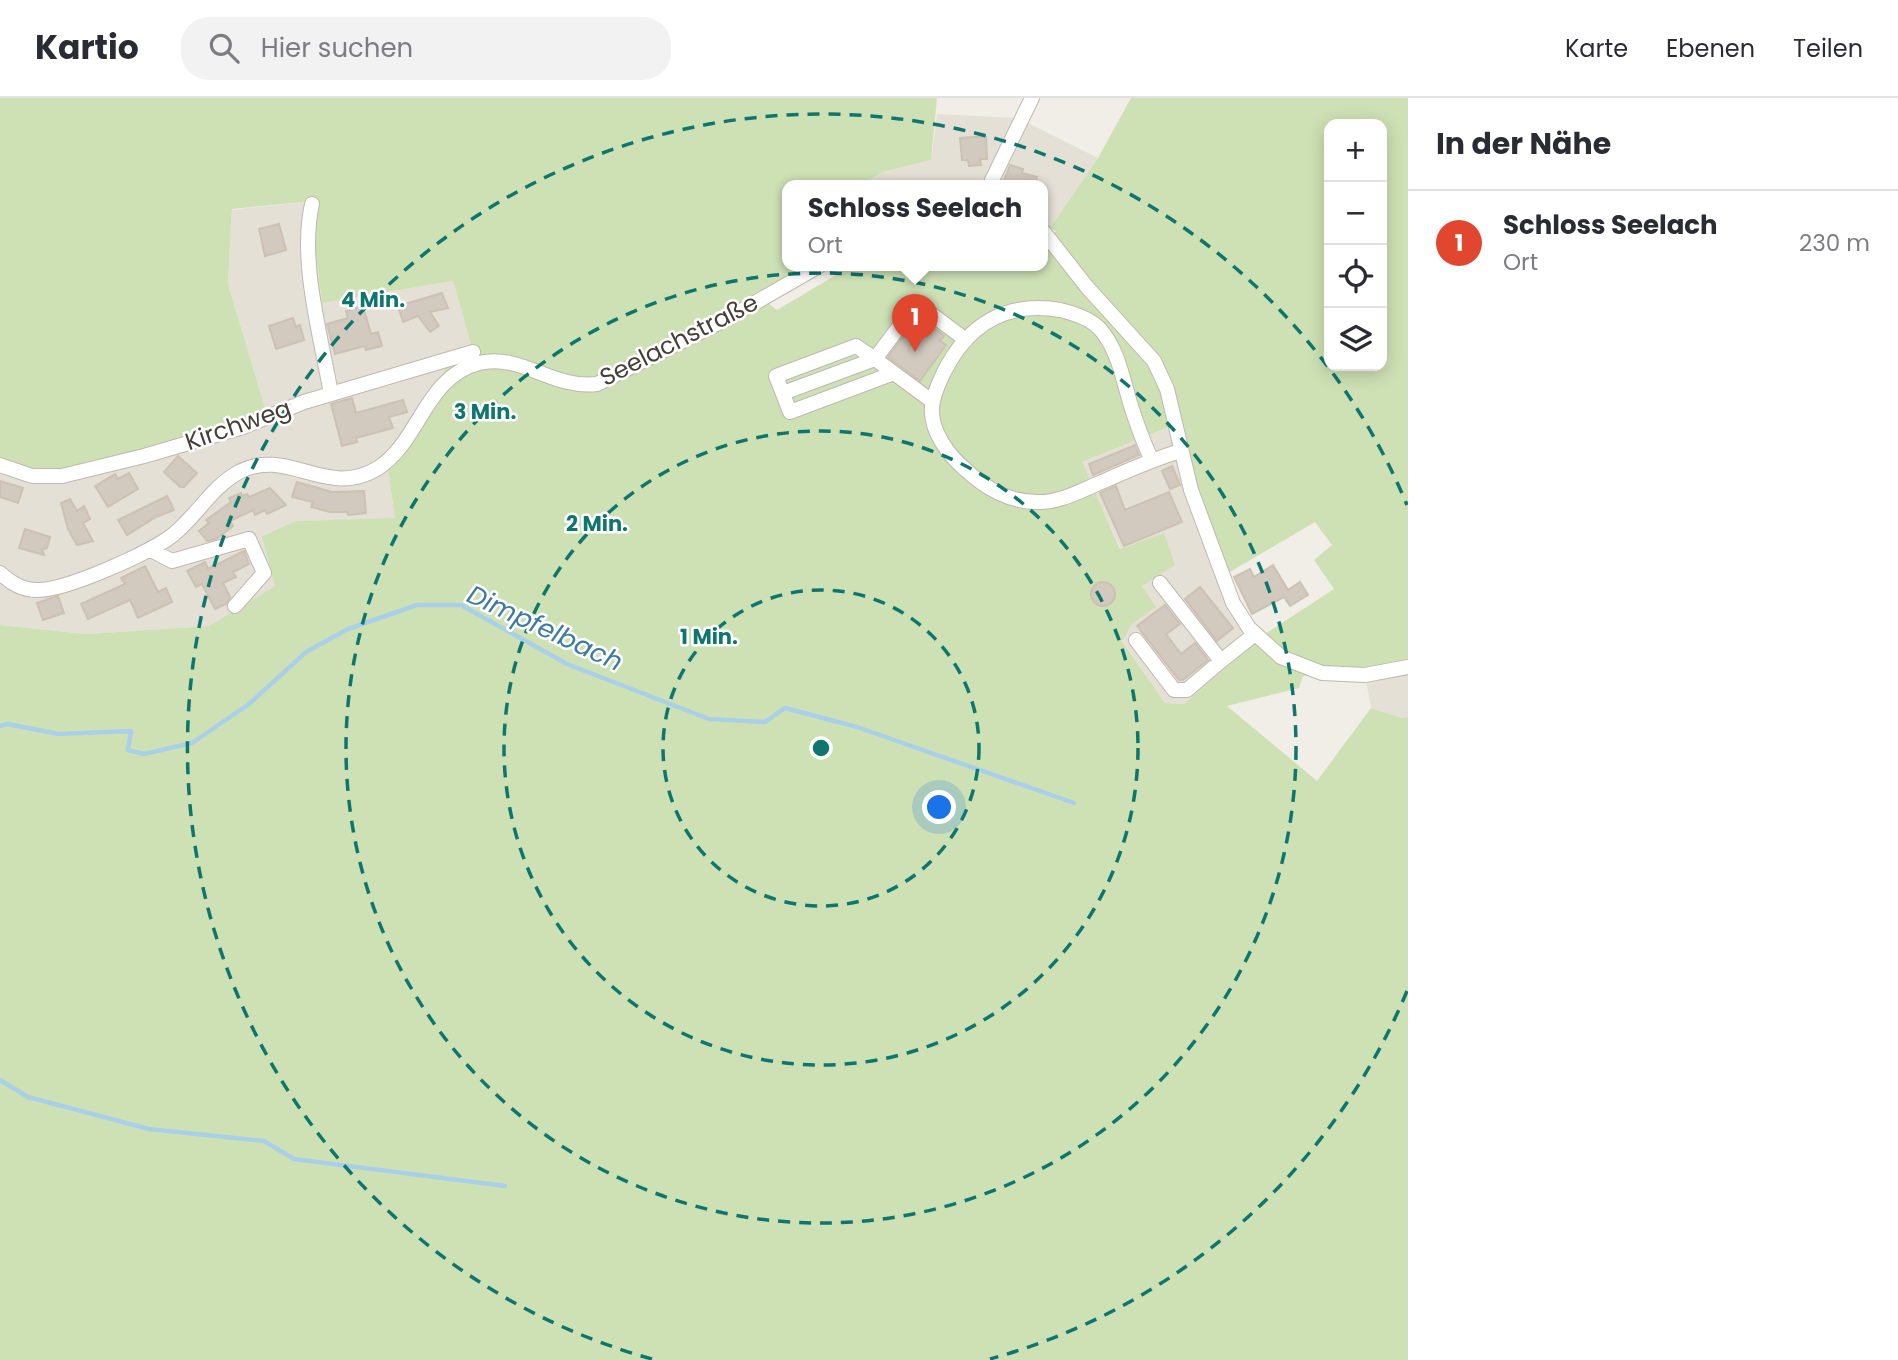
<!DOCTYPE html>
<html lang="de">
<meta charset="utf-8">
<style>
body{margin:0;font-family:Poppins,sans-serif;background:#f2f2f3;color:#2b2b33}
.controls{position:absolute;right:21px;top:21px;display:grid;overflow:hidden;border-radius:14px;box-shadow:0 4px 18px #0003}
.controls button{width:63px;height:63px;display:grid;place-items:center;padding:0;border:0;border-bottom:2px solid #e1e1e2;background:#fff;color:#2b2b33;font:35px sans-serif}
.you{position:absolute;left:940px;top:710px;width:24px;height:24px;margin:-18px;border:5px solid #fff;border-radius:50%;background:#1a73e8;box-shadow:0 0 0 10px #1a73e833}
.badge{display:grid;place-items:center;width:46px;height:46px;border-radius:50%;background:#e1462f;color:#fff;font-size:23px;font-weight:700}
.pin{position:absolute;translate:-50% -58px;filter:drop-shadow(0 2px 4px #0008)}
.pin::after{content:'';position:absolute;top:37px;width:24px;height:21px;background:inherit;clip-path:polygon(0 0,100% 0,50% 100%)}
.popup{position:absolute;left:782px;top:82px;width:266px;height:91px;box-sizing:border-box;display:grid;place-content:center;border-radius:14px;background:#fff;filter:drop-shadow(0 2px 5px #0005);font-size:23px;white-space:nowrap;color:#7c7c81}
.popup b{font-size:26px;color:#2b2b33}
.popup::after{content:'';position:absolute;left:50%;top:100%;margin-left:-14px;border:14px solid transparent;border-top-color:#fff}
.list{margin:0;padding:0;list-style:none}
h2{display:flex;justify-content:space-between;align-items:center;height:91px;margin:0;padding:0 28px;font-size:30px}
h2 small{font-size:23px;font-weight:400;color:#7c7c81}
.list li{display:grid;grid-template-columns:46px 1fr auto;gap:21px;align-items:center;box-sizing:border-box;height:105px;padding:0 28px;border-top:2px solid #e1e1e2}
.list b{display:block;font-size:26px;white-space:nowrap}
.list p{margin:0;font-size:23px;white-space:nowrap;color:#7c7c81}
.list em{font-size:23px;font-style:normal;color:#7c7c81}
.icon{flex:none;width:38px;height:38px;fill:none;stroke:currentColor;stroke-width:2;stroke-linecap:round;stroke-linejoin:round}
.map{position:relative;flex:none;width:1408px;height:1262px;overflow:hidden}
header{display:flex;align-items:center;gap:42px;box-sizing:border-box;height:98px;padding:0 35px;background:#fff;border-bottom:2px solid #e1e1e2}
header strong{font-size:33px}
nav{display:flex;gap:38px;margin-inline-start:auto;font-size:24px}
.search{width:490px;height:63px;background:#f2f2f3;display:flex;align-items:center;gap:18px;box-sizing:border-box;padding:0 24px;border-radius:28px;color:#7c7c81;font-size:26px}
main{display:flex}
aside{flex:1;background:#fff}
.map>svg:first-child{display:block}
.residential{fill:#e5e0d6}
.green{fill:#cee1b5;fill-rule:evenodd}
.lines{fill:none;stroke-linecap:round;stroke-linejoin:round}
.stream{stroke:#aad0e7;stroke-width:4.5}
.building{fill:#d2cabe;stroke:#ccc1b2;stroke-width:2}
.minor-casing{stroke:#bfb8ae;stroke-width:16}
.minor{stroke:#fff;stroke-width:14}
.ring{fill:none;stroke:#0f766e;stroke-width:3.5;stroke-dasharray:12 9}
.labels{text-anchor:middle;stroke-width:5;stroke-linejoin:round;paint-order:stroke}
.street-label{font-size:24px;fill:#443f37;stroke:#fff}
.water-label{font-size:26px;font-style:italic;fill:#3d7aa3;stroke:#fff}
.centre{fill:#0f766e;stroke:#fff;stroke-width:3.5}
.ring-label{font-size:21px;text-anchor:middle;font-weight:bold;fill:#0f766e;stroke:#fff;stroke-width:5;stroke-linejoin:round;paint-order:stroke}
</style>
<header>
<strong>Kartio</strong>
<div class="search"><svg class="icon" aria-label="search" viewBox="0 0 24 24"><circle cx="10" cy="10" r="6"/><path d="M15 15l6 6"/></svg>Hier suchen</div>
<nav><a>Karte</a><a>Ebenen</a><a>Teilen</a></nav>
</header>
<main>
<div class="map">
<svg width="1408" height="1262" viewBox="0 0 1408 1262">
<rect width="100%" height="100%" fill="#f1eee7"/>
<!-- residential -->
<path class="residential" d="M 937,16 L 1018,20 L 1098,60 L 1050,130 L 1043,126 L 1043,88 L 859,88 L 883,74 L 931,62 Z
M 314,103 L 316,158 L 322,205 L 453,183 L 473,254 L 395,421 L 295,423 L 263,437 L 275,488 L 209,528 L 86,536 L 0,527 L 0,367 L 266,313 L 228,186 L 232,112 Z
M 1175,327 L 1223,478 L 1259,540 L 1184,606 L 1165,605 L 1122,542 L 1132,526 L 1155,509 L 1142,488 L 1164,436 L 1121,451 L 1081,364 Z
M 1408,569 L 1408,619 L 1402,620 L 1371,610 L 1365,577 Z"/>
<!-- green -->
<path class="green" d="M 0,0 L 937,0 L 931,62 L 883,74 L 859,88 L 787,88 L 787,168 L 818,168 L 760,199 L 777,212 L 851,168 L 1043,168 L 1043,146 L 1108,220 L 1150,264 L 1175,323 L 1170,280 L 1045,144 L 1056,133 L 1050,130 L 1098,60 L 1131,0 L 1408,0 L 1408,569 L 1365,577 L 1303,578 L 1299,590 L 1227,608 L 1317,683 L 1371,610 L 1402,620 L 1408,619 L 1408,1262 L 0,1262 L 0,527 L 86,536 L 209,528 L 275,488 L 262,438 L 295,423 L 395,420 L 388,370 L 447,268 L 473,254 L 453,183 L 322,205 L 316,158 L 314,103 L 232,111 L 228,186 L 266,313 L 191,344 L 62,378 L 0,367 ZM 1329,26 L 1382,26 L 1382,268 L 1329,268 ZM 1174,327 L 1223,478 L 1315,424 L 1332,447 L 1314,462 L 1334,491 L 1259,540 L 1184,606 L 1165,605 L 1122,543 L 1132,526 L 1156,509 L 1142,488 L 1175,467 L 1164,435 L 1120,451 L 1082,364 Z"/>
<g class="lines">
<!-- stream -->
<path class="stream" d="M 0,628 L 7,626 L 59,636 L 131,633 L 128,652 L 144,656 L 192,645 L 249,606 L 306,554 L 348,531 L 417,507 L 461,507 L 567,566 L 709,621 L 765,624 L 785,610 L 857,629 L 1074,705
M 0,982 L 28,999 L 149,1031 L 264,1043 L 294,1061 L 505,1088"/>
</g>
<!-- building -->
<path class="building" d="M 973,39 L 986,39 L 987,61 L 980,61 L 981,67 L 969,68 L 968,62 L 962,62 L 960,40 Z
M 1010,67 L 1023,71 L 1022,75 L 1037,79 L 1035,88 L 1002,88 Z
M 279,126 L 286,152 L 265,158 L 259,131 Z
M 442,195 L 448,210 L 430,214 L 439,228 L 430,234 L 418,218 L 403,224 L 398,208 Z
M 363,208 L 371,236 L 378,234 L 382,248 L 366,252 L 365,248 L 335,256 L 327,226 L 348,220 L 346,213 Z
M 293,220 L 296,229 L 300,227 L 304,242 L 276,251 L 269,228 Z
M 923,222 L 944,238 L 940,243 L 946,247 L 920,283 L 888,259 L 915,223 Z
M 352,300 L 356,315 L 403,302 L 407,314 L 389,319 L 393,330 L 356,340 L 357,344 L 342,348 L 331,306 Z
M 1135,347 L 1139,357 L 1093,377 L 1089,366 Z
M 178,358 L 197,375 L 184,389 L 180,389 L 164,374 Z
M 1172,368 L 1180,387 L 1170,391 L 1162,373 Z
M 129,375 L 138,391 L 108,409 L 95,388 L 115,376 L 118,381 Z
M 0,383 L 23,390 L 18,405 L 0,399 Z
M 297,384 L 332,394 L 364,393 L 366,415 L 348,417 L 347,414 L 330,414 L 311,409 L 313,404 L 292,399 Z
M 1116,388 L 1125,412 L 1169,394 L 1182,424 L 1124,448 L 1100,395 Z
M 270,390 L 286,407 L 267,416 L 265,412 L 255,417 L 253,412 L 230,423 L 233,428 L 216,441 L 207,443 L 199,433 L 209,425 L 206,422 L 231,404 L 229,400 L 241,395 L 242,398 L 247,396 L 249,399 Z
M 167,398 L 174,412 L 156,419 L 127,437 L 118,422 Z
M 70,401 L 77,413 L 84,408 L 90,421 L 83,425 L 93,443 L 77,447 L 68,431 L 61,405 Z
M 25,431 L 50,439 L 47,450 L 42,452 L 44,457 L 19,450 Z
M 244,453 L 249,466 L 233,474 L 236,479 L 223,485 L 230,499 L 226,506 L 215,511 L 202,486 L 196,489 L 187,473 L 205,464 L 208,471 Z
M 1273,467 L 1288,492 L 1300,484 L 1308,497 L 1290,508 L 1284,499 L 1252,516 L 1234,479 L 1250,471 L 1254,479 Z
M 145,468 L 158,494 L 166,490 L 172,504 L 138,520 L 130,502 L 88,521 L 81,506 L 125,486 L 121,480 Z
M1091 496a12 12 0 1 1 24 0a12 12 0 1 1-24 0Z
M 1200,489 L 1233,530 L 1217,543 L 1185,501 Z
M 58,498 L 64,515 L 43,522 L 37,505 Z
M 1165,507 L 1180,526 L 1166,536 L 1181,556 L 1195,545 L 1208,562 L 1183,582 L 1179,582 L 1137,528 Z"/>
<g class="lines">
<!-- minor casing -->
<g class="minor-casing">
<path id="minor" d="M 992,82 L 1032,0
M 312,106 C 299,163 321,238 331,296
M 1043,133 L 1087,189 L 1154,263 L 1167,291 L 1191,392 L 1233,505 L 1249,530 L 1281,559 L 1322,575 L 1365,577 L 1408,569
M 875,261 L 856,248 L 776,278 L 790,314 L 894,275
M 783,295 L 875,261
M 933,304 L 875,261 L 910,214 L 926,212 L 966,242
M 1152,362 C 1143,345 1137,326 1131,308 C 1123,282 1118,250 1099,230 C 1089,220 1073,215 1060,212 C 1007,203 968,226 944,274 C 939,285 933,296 932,309 C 930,333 949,358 966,372 C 985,390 1010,404 1037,404 C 1058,405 1078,394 1097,386 C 1125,374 1152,361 1181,353
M 0,367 L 32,378 L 62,378 L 144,358 L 243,329 L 304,304 L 473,254
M 151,452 L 172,463 L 249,441 L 264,475 L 235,508
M 0,475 C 11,485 22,492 37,492 C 65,493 152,454 174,436 C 197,417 213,388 239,374 C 288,348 327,402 378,370 C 420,343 425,279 479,265 C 522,255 551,291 597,286 L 732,218 L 819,168
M 1160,485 L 1221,563 L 1255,536
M 1136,542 L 1174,592 L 1187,592 L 1221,563"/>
</g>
<!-- minor -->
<use href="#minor" class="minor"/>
</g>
<!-- distance rings -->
<g class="ring">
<circle cx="821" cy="650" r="158"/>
<circle cx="821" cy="650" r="317"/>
<circle cx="821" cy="650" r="475"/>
<path d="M1407 893A634 634 0 0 1 990 1261M652 1261A634 634 0 1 1 1407 407"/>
</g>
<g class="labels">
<!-- street labels -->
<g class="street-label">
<text transform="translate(679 242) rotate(-27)" y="8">Seelachstraße</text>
<text transform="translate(238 327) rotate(-19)" y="8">Kirchweg</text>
</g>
<!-- water labels -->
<g class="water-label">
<text transform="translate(545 530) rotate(25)" y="9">Dimpfelbach</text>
</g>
</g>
<circle cx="821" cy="650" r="10" class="centre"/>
<g class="ring-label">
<text x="373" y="209">4 Min.</text>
<text x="485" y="321">3 Min.</text>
<text x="597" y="433">2 Min.</text>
<text x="709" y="546">1 Min.</text>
</g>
</svg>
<div class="controls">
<button>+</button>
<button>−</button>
<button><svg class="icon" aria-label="locate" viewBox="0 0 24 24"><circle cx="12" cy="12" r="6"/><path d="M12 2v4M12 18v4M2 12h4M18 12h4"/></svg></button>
<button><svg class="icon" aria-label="layers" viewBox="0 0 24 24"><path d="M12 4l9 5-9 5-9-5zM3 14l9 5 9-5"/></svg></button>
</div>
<div class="you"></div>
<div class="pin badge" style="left:915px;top:254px">1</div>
<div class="popup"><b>Schloss Seelach</b>Ort</div>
</div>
<aside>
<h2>In der Nähe<small></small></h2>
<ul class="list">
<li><span class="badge">1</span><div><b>Schloss Seelach</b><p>Ort</p></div><em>230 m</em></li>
</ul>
</aside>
</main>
